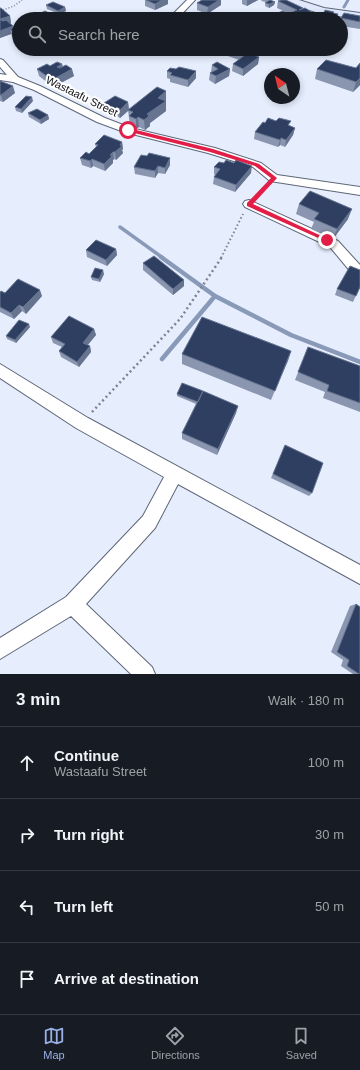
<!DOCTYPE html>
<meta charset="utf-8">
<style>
body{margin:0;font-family:Arial,sans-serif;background:#242831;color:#f1f3f6}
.compass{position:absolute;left:264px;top:68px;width:36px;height:36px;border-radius:50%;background:#171b24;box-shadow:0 2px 6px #0003;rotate:325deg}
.stop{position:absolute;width:12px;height:12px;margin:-9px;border:3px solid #e11d48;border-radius:50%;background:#fff}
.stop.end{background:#e11d48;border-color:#fff;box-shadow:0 1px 4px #0008}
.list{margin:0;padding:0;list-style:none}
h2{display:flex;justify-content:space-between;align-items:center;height:52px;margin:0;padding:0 16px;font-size:17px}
h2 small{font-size:13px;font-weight:400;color:#9ea1a6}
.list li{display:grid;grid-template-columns:26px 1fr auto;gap:12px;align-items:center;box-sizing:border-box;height:72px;padding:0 16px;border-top:1px solid #363941}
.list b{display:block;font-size:15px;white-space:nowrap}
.list p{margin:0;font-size:13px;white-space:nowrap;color:#9ea1a6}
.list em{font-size:13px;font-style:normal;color:#9ea1a6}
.icon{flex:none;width:22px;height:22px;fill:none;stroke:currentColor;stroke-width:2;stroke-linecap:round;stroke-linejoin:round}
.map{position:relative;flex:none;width:360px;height:674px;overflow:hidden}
.search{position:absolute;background:#171b24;box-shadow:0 2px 6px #0003;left:12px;right:12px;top:12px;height:44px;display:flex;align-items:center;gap:10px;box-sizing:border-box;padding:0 14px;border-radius:22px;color:#9ea1a6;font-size:15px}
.sheet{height:340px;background:#171b24}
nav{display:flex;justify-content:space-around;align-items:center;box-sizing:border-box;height:56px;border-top:1px solid #363941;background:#171b24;font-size:11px;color:#9ea1a6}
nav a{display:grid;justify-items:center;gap:2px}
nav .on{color:#9ab0e4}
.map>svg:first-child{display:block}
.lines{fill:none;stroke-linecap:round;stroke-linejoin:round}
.stream-far2{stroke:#8999b8;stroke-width:3}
.stream-far1{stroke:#8999b8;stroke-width:3.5}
.stream{stroke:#8999b8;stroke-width:4.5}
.minor-casing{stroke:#5e6677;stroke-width:2}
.secondary-casing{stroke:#5e6677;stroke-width:2}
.path-far2{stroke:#7e838f;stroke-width:1.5;stroke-dasharray:1 2;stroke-linecap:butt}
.path-far1{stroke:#7e838f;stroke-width:2;stroke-dasharray:1.5 2.5;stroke-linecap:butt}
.path{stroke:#7e838f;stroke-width:2.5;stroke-dasharray:2 3;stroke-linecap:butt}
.minor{fill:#fff;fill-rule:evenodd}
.secondary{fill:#e0e9fc;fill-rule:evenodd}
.wall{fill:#8a96b0}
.shaded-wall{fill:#667490}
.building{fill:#2f3f61;stroke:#667490}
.route{fill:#e11d48}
.labels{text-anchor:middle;stroke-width:4;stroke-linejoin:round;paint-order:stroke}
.far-street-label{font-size:11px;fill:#0c0f16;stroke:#fff}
</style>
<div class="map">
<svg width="360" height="674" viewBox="0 0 360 674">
<rect width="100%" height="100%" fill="#e6eefe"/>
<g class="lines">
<!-- stream-far2 -->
<path class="stream-far2" d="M 344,7 L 348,0"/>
<!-- stream-far1 -->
<path class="stream-far1" d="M 120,227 L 163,258"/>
<!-- stream -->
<path class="stream" d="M 161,257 L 215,296 L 291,335 L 360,362
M 162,359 L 215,296"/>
<!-- minor casing -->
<g class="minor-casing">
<path id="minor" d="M 187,0 L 195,0 L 177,19 L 168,19 Z
M 0,59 L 3,60 L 18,77 L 40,86 L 105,118 L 131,128 L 215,148 L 261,163 L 277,175 L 360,187 L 360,195 L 270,181 L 253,167 L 208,153 L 124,132 L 97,122 L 34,90 L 13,82 L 0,80 L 0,74 L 7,75 L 0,67 Z
M 249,200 L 338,241 L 360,265 L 360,279 L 355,277 L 330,247 L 245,207 L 243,204 L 245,201 Z
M 0,364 L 88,418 L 360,565 L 360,584 L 178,484 L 155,528 L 86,604 L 152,667 L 155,674 L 131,674 L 71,616 L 0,659 L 0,638 L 66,597 L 143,516 L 164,477 L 76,428 L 0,378 Z"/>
</g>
<!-- secondary casing -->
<g class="secondary-casing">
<path id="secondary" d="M 282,0 L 299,0 L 324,8 L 360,13 L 360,19 L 322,14 L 284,2 Z"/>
</g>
<!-- path-far2 -->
<path class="path-far2" d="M 0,11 L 14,6 L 22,0"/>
<!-- path-far1 -->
<path class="path-far1" d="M 256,196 L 266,187
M 221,258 L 243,214"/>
<!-- path -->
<path class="path" d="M 92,412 L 180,319 L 222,257"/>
<!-- minor -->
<use href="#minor" class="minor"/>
<!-- secondary -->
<use href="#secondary" class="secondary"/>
</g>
<!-- wall -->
<path class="wall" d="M 145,0 L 168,0 L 168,4 L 155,10 L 145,6 Z
M 202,0 L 221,0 L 221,5 L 207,14 L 197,10 L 197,3 Z
M 242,0 L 258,0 L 247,6 L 242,4 Z
M 262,0 L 271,0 L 275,2 L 274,5 L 269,8 L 265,6 L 266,2 L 261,1 Z
M 278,1 L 303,8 L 302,9 L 312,19 L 289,19 L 290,14 L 277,8 Z
M 46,5 L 65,7 L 66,11 L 59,14 L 47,9 Z
M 0,8 L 10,16 L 11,23 L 10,24 L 13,26 L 14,28 L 19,26 L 19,42 L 12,36 L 11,34 L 0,38 Z
M 334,12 L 334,13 L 336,19 L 322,19 L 322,17 Z
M 344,13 L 360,16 L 360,29 L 341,26 L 341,19 Z
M 39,14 L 55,19 L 42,19 L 39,17 Z
M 272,15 L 289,15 L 288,19 L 272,19 Z
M 229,49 L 257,54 L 255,56 L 259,57 L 258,64 L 243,76 L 232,71 L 233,64 L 239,60 L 228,56 Z
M 326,60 L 360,85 L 353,92 L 315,79 L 317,69 Z
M 62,64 L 63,67 L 74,76 L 53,87 L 39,76 L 37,69 L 50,66 Z
M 212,65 L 230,69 L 229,76 L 215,84 L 209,80 L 210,73 L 211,72 Z
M 167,71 L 196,71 L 196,78 L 188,87 L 170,82 L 170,79 L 167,78 Z
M 0,81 L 15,93 L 3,102 L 0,101 Z
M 166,91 L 166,111 L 150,123 L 150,126 L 145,130 L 139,127 L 136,129 L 130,126 L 128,110 Z
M 33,101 L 22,113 L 16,111 L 15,107 Z
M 128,102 L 129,110 L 120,118 L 105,110 L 104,103 Z
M 28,113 L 48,115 L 49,119 L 41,124 L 29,117 Z
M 290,126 L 295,128 L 293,135 L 285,147 L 280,145 L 278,147 L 254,139 L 255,132 Z
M 122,142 L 123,149 L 122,150 L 123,153 L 116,160 L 114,159 L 113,160 L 113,163 L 105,171 L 93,166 L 91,168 L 82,165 L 80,158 L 89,154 L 96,147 L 95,144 Z
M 147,156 L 170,158 L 170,165 L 165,174 L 158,173 L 155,178 L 135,174 L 134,167 Z
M 224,163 L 234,163 L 251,173 L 235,192 L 213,184 L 214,177 L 215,175 L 214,174 L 214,167 Z
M 299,204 L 348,219 L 333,239 L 311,229 L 314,222 L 296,214 Z
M 116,249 L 117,255 L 107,266 L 87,257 L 86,250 Z
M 143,263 L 184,286 L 173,295 L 143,270 Z
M 104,274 L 100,282 L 92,280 L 91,277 Z
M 360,287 L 353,302 L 335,295 L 337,289 Z
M 0,292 L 5,293 L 42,296 L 26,314 L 22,311 L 14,319 L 0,312 Z
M 30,327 L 16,343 L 7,339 L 6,336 Z
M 94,329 L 96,335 L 88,345 L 90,346 L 91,352 L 79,367 L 61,357 L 59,351 L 62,347 L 53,343 L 51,337 Z
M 308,347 L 360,366 L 360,412 L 323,398 L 325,392 L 295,380 Z
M 291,351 L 271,400 L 182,364 L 182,354 Z
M 203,392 L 238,406 L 236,413 L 217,455 L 182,439 L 182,433 L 196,404 L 177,396 L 177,394 Z
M 283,450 L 312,493 L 309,496 L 271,478 Z
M 356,604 L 360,674 L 353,674 L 341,666 L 343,660 L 331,652 L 350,606 Z"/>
<!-- shaded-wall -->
<path class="shaded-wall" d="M 162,0 L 168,0 L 168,4 L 155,10 L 155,4 Z
M 219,0 L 221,0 L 221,5 L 207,14 L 208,7 Z
M 247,0 L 258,0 L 247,6 Z
M 275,2 L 274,5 L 269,8 L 269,4 Z
M 65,7 L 66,11 L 59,14 L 58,11 Z
M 313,13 L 312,19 L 298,19 L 298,18 Z
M 289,15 L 288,19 L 278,19 Z
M 10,16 L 11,23 L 0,27 L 0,19 Z
M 55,16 L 55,19 L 48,19 Z
M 13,26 L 15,33 L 10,29 L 11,34 L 0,38 L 0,31 Z
M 256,49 L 258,49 L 257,54 L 249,61 L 250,54 Z
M 259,57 L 258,64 L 243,76 L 243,69 Z
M 62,64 L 64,71 L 57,67 Z
M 72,69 L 74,76 L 53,87 L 52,80 Z
M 230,69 L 229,76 L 215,84 L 216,76 Z
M 196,71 L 196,78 L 188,87 L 188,80 Z
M 360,78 L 360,85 L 353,92 L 356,82 Z
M 13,86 L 15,93 L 3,102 L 1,95 Z
M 166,91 L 166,111 L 150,123 L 150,126 L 145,130 L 144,120 L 147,114 L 158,98 Z
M 32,97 L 33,101 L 22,113 L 21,109 Z
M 128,102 L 129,110 L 120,118 L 119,111 Z
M 48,115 L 49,119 L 41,124 L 40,120 Z
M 138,117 L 139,127 L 136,129 L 136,119 Z
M 295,128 L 293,135 L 285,147 L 286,140 Z
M 281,138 L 280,145 L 278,147 L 280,140 Z
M 122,142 L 123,149 L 122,150 L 123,153 L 116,160 L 115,152 L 120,145 Z
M 113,152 L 114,159 L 113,160 L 113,163 L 105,171 L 104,164 L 110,155 Z
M 170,158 L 170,165 L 165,174 L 165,168 Z
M 92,159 L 93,166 L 91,168 L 90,161 Z
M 158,166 L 158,173 L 155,178 L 155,171 Z
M 252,166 L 251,173 L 235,192 L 236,185 Z
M 352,209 L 348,219 L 333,239 L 337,229 Z
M 116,249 L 117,255 L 107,266 L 106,260 Z
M 103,270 L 104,274 L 100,282 L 99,279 Z
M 184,280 L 184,286 L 173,295 L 173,289 Z
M 40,290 L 42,296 L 26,314 L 23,307 Z
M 19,305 L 22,311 L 14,319 L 11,313 Z
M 29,324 L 30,327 L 16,343 L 15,340 Z
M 94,329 L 96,335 L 85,348 L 83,343 Z
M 90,346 L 91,352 L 79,367 L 77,362 Z
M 291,351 L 288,361 L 271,400 L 275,391 Z
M 238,406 L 236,413 L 217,455 L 218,449 Z"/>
<!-- building -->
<path class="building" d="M 146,0 L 162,0 L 155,4 Z
M 202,0 L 219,0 L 208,7 L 197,3 Z
M 270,0 L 275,2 L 269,4 L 265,3 Z
M 281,0 L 286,0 L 303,8 L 299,10 L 305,8 L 313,13 L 298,18 L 290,13 L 297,10 L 278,1 Z
M 53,2 L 65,7 L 58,11 L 46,5 Z
M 0,8 L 1,8 L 10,16 L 0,19 Z
M 325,10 L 334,12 L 333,13 L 338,14 L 336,18 L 322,17 Z
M 45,11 L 55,16 L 48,19 L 39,14 Z
M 283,11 L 289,15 L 278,19 L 272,15 Z
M 344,13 L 360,16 L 360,22 L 341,18 Z
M 0,20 L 1,20 L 3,21 L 6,20 L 13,26 L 0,31 Z
M 19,26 L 19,36 L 10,29 Z
M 229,49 L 256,49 L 250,54 L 259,57 L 243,69 L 233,64 L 245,55 Z
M 326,60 L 356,68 L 360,63 L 360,78 L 356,82 L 317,69 Z
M 57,62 L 62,64 L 57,67 L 60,68 L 66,65 L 72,69 L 52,80 L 37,69 L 47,64 L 50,66 Z
M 217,62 L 230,69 L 216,76 L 210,73 L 218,69 L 212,65 Z
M 179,67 L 196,71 L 188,80 L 170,75 L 172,73 L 167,71 L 170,68 L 176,69 Z
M 0,81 L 13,86 L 1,95 L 0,95 Z
M 157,87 L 166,91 L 158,98 L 166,101 L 147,114 L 149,116 L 144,120 L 138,117 L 136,119 L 129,116 L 133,112 L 128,110 Z
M 26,96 L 32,97 L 21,109 L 15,107 Z
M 115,96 L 128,102 L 119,111 L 104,103 Z
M 37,109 L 48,115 L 40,120 L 28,113 Z
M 268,118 L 276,121 L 279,118 L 291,121 L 288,125 L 295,128 L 286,140 L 281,138 L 280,140 L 255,132 L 263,122 L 265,123 Z
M 104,135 L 122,142 L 120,145 L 122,146 L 115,152 L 113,152 L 110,155 L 112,156 L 104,164 L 92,159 L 90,161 L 80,158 L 86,152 L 89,154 L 98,145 L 95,144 Z
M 149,153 L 170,158 L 165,168 L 158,166 L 155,171 L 134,167 L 141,155 L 147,156 Z
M 226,160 L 234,163 L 236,160 L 252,166 L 236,185 L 214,177 L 220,169 L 214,167 L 219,162 L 224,163 Z
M 310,191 L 352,209 L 337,229 L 314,219 L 319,213 L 299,204 Z
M 96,240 L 116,249 L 106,260 L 86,250 Z
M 154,256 L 184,280 L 173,289 L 143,263 Z
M 350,266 L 360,270 L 360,287 L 356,296 L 337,289 Z
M 95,268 L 103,270 L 99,279 L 91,277 Z
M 18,279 L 40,290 L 23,307 L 19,305 L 11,313 L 0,307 L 0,292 L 1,291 L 5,293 Z
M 69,316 L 94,329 L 83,343 L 90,346 L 77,362 L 59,351 L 65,344 L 51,337 Z
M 202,317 L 291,351 L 275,391 L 182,354 Z
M 19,320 L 29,324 L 15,340 L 6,336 Z
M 308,347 L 360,366 L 360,403 L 327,391 L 329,385 L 298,372 Z
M 182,383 L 203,391 L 198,402 L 177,394 Z
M 203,391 L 238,406 L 218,449 L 182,433 Z
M 285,445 L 323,463 L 312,493 L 273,474 Z
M 356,604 L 360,607 L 360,674 L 359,674 L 347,666 L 349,660 L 337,652 Z"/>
<!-- route -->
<path class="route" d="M 128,128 L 213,149 L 259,164 L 277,178 L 253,204 L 330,240 L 325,241 L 247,206 L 247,203 L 271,178 L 255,166 L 210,152 L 126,131 Z"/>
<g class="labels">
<!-- far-street labels -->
<g class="far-street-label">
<text transform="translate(82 96) rotate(26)" y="4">Wastaafu Street</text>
</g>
</g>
</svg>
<svg class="compass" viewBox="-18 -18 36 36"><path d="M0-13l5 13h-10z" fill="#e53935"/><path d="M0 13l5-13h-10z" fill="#9ea1a6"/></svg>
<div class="stop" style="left:128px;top:130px"></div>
<div class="stop end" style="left:327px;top:240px"></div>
<div class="search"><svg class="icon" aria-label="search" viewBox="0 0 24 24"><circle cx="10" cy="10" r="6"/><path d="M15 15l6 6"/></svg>Search here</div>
</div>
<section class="sheet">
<h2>3 min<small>Walk · 180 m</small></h2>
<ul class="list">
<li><svg class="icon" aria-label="ahead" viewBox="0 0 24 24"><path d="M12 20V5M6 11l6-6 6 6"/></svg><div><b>Continue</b><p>Wastaafu Street</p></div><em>100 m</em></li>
<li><svg class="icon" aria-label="right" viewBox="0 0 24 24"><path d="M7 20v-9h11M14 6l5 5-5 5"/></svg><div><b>Turn right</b></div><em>30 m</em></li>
<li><svg class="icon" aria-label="left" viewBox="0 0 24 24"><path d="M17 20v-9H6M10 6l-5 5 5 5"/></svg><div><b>Turn left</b></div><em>50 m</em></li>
<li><svg class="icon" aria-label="arrive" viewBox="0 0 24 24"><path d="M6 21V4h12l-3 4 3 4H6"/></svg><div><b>Arrive at destination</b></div></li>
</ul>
</section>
<nav>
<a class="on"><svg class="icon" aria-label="map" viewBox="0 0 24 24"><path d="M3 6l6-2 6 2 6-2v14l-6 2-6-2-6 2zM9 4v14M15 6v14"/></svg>Map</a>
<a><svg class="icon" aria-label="directions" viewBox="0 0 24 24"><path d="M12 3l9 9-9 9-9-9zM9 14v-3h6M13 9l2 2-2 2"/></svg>Directions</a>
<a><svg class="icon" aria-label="saved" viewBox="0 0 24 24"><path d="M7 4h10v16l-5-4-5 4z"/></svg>Saved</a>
</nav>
